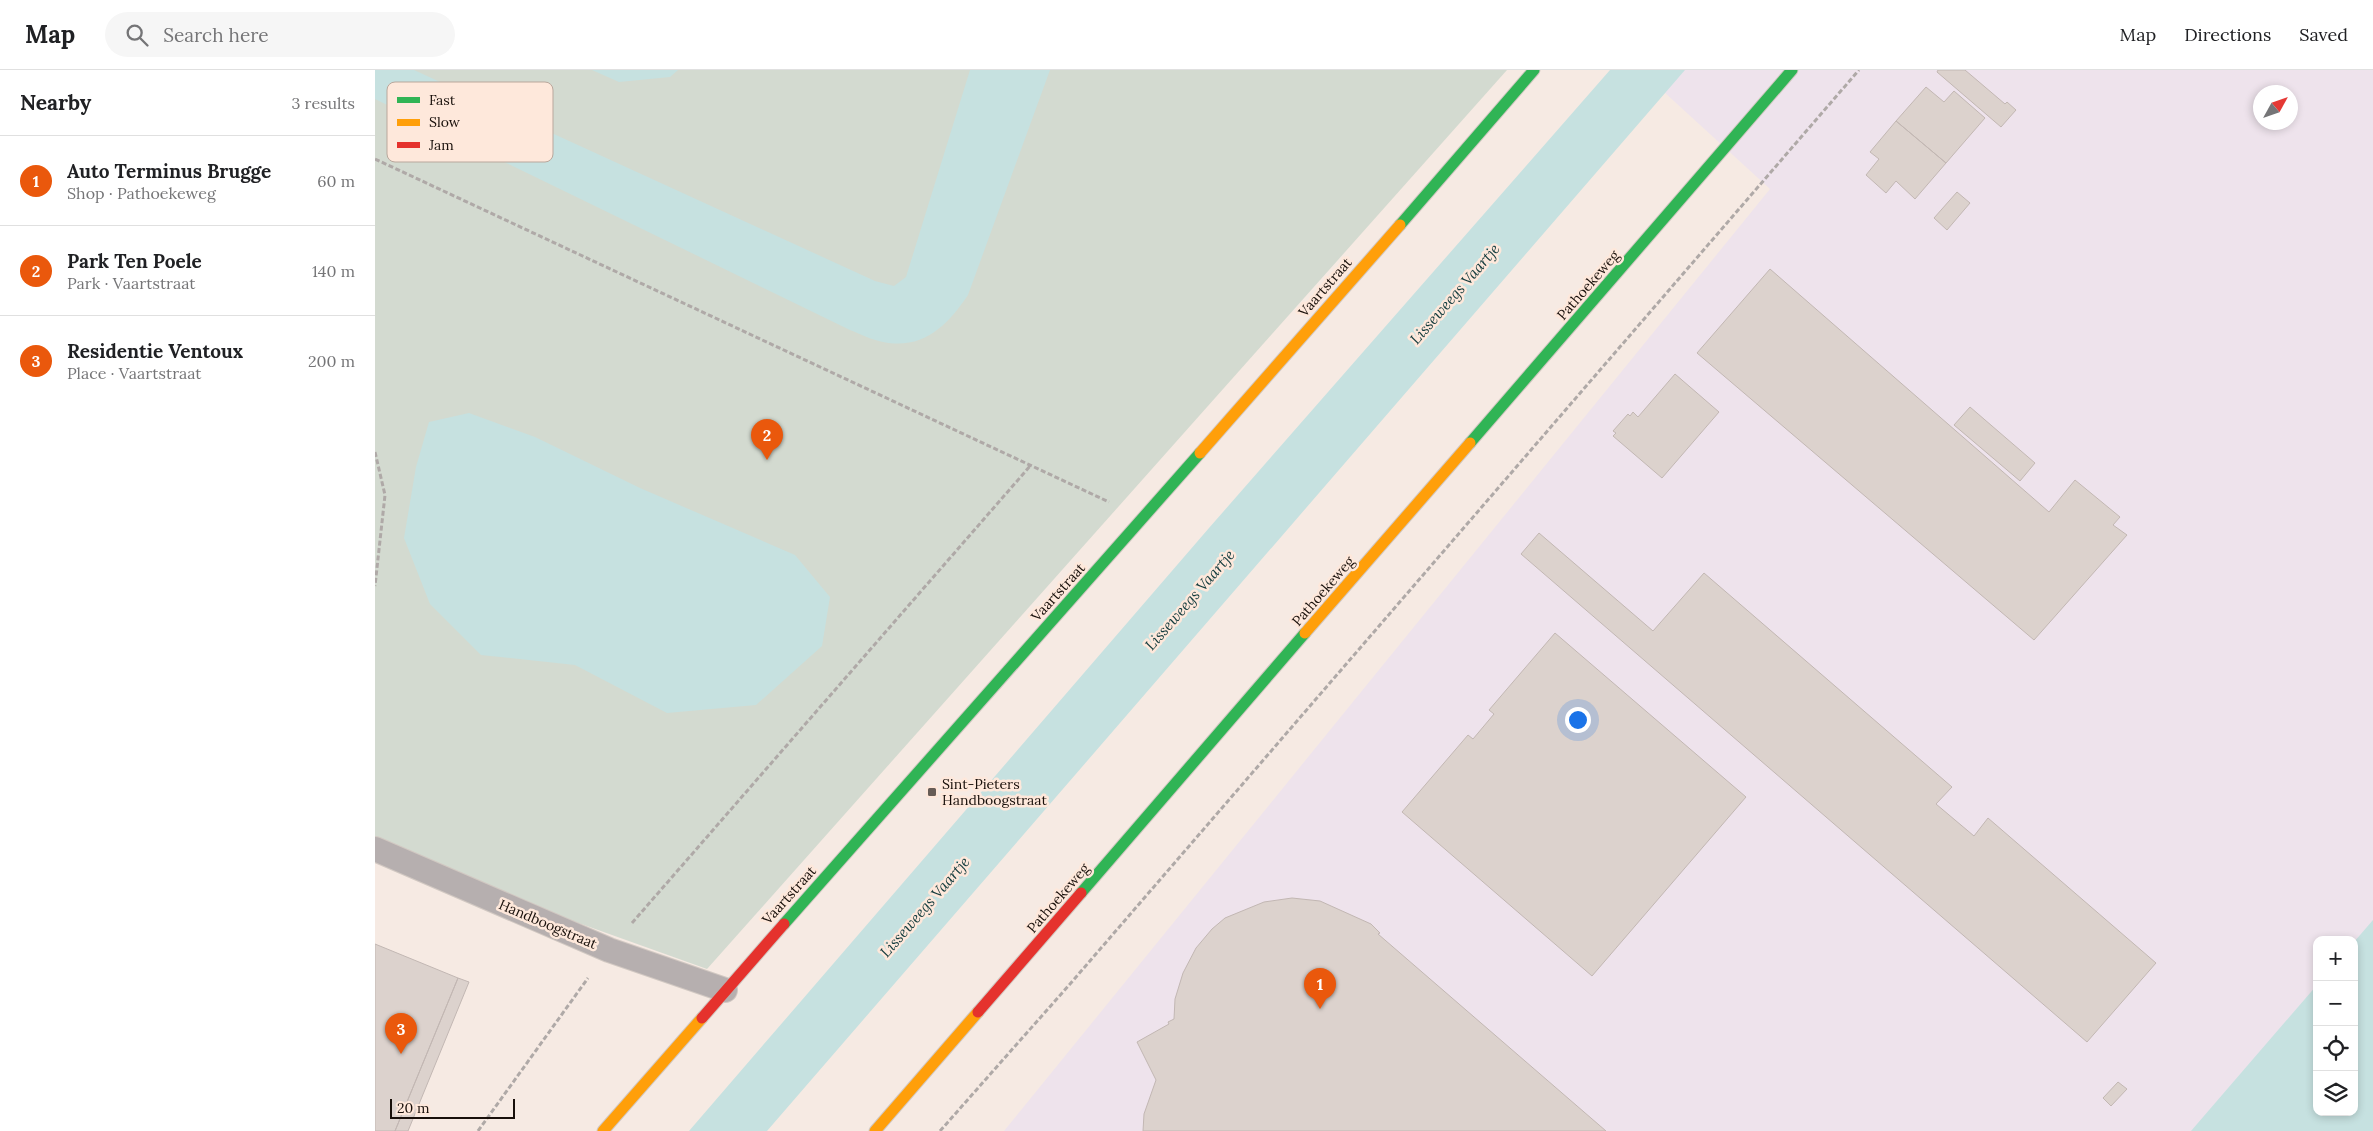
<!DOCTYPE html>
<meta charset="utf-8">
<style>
body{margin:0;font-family:Lora,serif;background:#f6f6f6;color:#202124}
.controls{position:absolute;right:15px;bottom:15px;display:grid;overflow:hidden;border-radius:10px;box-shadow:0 2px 8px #0003}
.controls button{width:45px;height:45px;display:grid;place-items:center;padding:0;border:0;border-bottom:1px solid #e0e0e0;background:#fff;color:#202124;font:25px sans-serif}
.compass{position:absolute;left:1878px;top:15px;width:45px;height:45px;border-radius:50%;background:#fff;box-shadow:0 2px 8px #0003;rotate:50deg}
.scale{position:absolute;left:15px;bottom:12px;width:125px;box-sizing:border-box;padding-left:5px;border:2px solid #180f0a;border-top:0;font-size:14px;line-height:18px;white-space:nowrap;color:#180f0a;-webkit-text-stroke:4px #fee8db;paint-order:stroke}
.you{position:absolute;left:1202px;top:649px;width:18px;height:18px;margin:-12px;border:4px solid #fff;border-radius:50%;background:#1a73e8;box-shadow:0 0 0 8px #1a73e833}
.badge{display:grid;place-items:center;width:32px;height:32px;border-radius:50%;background:#ea580c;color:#fff;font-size:16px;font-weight:700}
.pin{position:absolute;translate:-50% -41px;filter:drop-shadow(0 1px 2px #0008)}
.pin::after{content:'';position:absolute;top:26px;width:18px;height:15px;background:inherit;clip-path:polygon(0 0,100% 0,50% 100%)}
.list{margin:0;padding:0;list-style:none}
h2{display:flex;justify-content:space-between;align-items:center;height:65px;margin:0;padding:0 20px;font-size:21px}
h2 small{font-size:16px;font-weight:400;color:#757577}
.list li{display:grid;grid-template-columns:32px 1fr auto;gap:15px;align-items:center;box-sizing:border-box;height:90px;padding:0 20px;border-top:1px solid #e0e0e0}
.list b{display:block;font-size:19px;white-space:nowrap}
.list p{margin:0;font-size:16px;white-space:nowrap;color:#757577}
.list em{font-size:16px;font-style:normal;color:#757577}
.icon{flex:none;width:28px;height:28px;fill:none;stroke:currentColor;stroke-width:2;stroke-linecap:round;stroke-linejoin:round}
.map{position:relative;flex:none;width:1998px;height:1061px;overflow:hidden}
header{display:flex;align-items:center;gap:30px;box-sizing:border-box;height:70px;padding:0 25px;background:#fff;border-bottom:1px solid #e0e0e0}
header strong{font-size:24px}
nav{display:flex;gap:28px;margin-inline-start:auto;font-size:18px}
.search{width:350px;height:45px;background:#f6f6f6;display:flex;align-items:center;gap:12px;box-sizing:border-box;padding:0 18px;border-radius:28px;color:#757577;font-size:19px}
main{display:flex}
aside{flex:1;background:#fff}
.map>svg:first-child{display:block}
.commercial{fill:#eee3ec;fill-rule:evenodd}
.green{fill:#d3dad0}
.water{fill:#c6e1e0}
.building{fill:#dcd2cd;stroke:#c2b7b3}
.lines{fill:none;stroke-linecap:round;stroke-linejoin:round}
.lane-casing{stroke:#d1c8c2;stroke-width:26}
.fast-casing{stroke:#d1c8c2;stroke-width:13}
.slow-casing{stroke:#d1c8c2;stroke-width:13}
.jam-casing{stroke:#d1c8c2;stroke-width:13}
.path{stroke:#afa9a7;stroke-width:3;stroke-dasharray:5 2.5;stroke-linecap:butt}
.lane{stroke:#b6afaf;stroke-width:24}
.fast{stroke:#30b455;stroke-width:11}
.slow{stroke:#ff9f0a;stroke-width:11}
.jam{stroke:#e5322d;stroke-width:11}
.poi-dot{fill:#665c56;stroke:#fee8db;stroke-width:2}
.labels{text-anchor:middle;stroke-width:5;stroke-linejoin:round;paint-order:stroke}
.street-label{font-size:14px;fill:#180f0a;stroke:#fee8db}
.poi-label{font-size:14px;fill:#180f0a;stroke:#fee8db;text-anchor:start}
.water-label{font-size:15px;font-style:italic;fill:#113a3c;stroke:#fee8db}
.key{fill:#fee8db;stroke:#b9a79c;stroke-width:1}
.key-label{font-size:14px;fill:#180f0a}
</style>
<header>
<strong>Map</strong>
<div class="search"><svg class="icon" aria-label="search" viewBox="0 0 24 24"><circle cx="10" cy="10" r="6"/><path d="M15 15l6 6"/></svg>Search here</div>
<nav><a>Map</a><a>Directions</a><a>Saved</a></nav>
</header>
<main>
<aside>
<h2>Nearby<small>3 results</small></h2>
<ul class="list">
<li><span class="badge">1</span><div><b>Auto Terminus Brugge</b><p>Shop · Pathoekeweg</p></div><em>60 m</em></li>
<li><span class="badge">2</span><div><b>Park Ten Poele</b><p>Park · Vaartstraat</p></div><em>140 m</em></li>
<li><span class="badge">3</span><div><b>Residentie Ventoux</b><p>Place · Vaartstraat</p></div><em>200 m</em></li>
</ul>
</aside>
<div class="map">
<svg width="1998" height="1061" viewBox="0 0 1998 1061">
<rect width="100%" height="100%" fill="#f6eae3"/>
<!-- commercial -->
<path class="commercial" d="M 1265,0 L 1998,0 L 1998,852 L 1979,874 L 1979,870 L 1942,870 L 1942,918 L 1819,1061 L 629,1061 L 1395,119 ZM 1886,22 L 1916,22 L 1916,52 L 1886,52 Z"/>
<!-- green -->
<path class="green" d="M 0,0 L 1132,0 L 332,899 L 0,780 Z"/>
<!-- water -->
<path class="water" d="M 0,0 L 39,0 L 500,211 L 519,216 L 531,207 L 595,0 L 675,0 L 593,225 C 572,256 548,280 508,272 C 497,270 485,264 475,260 L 0,29 Z
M 217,0 L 303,0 L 295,7 L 244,12 Z
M 1235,0 L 1310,0 L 392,1061 L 314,1061 L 834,458 Z
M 94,343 L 160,367 L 265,418 L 420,485 L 455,527 L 447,576 L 381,635 L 292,643 L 200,595 L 106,585 L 55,534 L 29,468 L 41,397 L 54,352 Z
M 1998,850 L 1998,1061 L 1816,1061 L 1942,915 L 1942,1042 L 1979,1042 L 1979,872 Z"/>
<!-- building -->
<path class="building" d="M 1563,0 L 1590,0 L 1630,34 L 1632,32 L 1641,40 L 1626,57 L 1562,2 Z
M 1551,17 L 1569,32 L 1579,21 L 1610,48 L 1571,93 L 1521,51 Z
M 1521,51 L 1571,93 L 1540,129 L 1521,111 L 1511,123 L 1491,105 L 1504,89 L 1495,82 Z
M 1582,122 L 1595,133 L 1572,160 L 1559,148 Z
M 1395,199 L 1674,442 L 1700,410 L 1745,447 L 1738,455 L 1752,465 L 1659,570 L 1322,283 Z
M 1300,304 L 1344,342 L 1287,408 L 1238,366 L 1241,363 L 1238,361 L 1253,344 L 1255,346 L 1258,342 L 1263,347 Z
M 1595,337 L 1660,393 L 1645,411 L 1579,355 Z
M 1164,463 L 1278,561 L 1329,503 L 1577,717 L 1561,734 L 1599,766 L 1613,748 L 1781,893 L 1712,972 L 1146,484 Z
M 1180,563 L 1371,727 L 1217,906 L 1027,742 L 1093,665 L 1098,669 L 1119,644 L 1114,640 Z
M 917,828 L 945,831 L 996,854 L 1005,863 L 1003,864 L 1231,1061 L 768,1061 L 769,1044 L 781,1010 L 762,972 L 794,954 L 793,952 L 799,949 L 800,929 L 808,903 L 821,878 L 837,859 L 850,848 L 889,832 Z
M 0,874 L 83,908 L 20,1061 L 0,1061 Z
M 83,908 L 94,912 L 33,1061 L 20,1061 Z
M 1743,1012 L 1752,1019 L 1736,1036 L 1728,1028 Z"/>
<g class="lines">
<!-- lane casing -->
<g class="lane-casing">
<path id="lane" d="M 0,779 L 234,880 L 350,920"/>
</g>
<!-- fast casing -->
<g class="fast-casing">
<path id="fast" d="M 1025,155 L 1159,0
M 1095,373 L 1417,0
M 706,823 L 930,563
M 409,854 L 825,383"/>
</g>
<!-- slow casing -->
<g class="slow-casing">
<path id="slow" d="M 825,383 L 1025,155
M 930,563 L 1095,373
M 228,1061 L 327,948
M 500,1061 L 603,942"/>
</g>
<!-- jam casing -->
<g class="jam-casing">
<path id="jam" d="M 603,942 L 706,823
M 327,948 L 409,854"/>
</g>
<!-- path -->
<path class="path" d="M 0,89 L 734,432
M 0,382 L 10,425 L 0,516
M 257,853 L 656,395
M 103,1061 L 213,908
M 565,1061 L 695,914 L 1484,0"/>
<!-- lane -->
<use href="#lane" class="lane"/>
<!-- fast -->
<use href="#fast" class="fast"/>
<!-- slow -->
<use href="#slow" class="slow"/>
<!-- jam -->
<use href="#jam" class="jam"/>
</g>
<!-- markers -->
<rect class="poi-dot" x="552" y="717" width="10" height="10" rx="2.5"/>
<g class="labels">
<!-- street labels -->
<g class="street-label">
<text transform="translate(1213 215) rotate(-49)" y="5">Pathoekeweg</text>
<text transform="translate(950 217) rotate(-49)" y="5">Vaartstraat</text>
<text transform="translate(948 521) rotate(-49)" y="5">Pathoekeweg</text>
<text transform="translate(683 522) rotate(-48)" y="5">Vaartstraat</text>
<text transform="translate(414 825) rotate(-48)" y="5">Vaartstraat</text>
<text transform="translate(683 828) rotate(-49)" y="5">Pathoekeweg</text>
<text transform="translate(173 854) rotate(23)" y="5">Handboogstraat</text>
</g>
<!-- poi labels -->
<g class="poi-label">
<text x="567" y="719">Sint-Pieters<tspan x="567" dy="16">Handboogstraat</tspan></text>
</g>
<!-- water labels -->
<g class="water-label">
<text transform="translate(1080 224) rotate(-49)" y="5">Lisseweegs Vaartje</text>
<text transform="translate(815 530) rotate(-49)" y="5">Lisseweegs Vaartje</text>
<text transform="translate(550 837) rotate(-49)" y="5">Lisseweegs Vaartje</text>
</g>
</g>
<!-- legend -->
<rect x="12" y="12" width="166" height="80" rx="8" class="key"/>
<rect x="22" y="27" width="23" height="6" fill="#30b455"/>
<rect x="22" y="49" width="23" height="7" fill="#ff9f0a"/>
<rect x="22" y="72" width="23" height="6" fill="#e5322d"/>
<g class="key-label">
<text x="54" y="35">Fast</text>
<text x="54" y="57">Slow</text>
<text x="54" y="80">Jam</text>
</g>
</svg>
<div class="controls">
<button>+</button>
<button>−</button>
<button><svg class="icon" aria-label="locate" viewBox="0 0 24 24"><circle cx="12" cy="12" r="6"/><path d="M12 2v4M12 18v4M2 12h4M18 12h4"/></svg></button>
<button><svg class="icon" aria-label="layers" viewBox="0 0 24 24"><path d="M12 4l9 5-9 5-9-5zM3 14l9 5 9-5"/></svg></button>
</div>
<svg class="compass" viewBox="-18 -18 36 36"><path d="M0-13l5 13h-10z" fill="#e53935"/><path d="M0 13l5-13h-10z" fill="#757577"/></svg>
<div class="scale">20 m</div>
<div class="you"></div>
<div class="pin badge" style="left:945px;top:939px">1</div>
<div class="pin badge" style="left:392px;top:390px">2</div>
<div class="pin badge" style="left:26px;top:984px">3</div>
</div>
</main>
